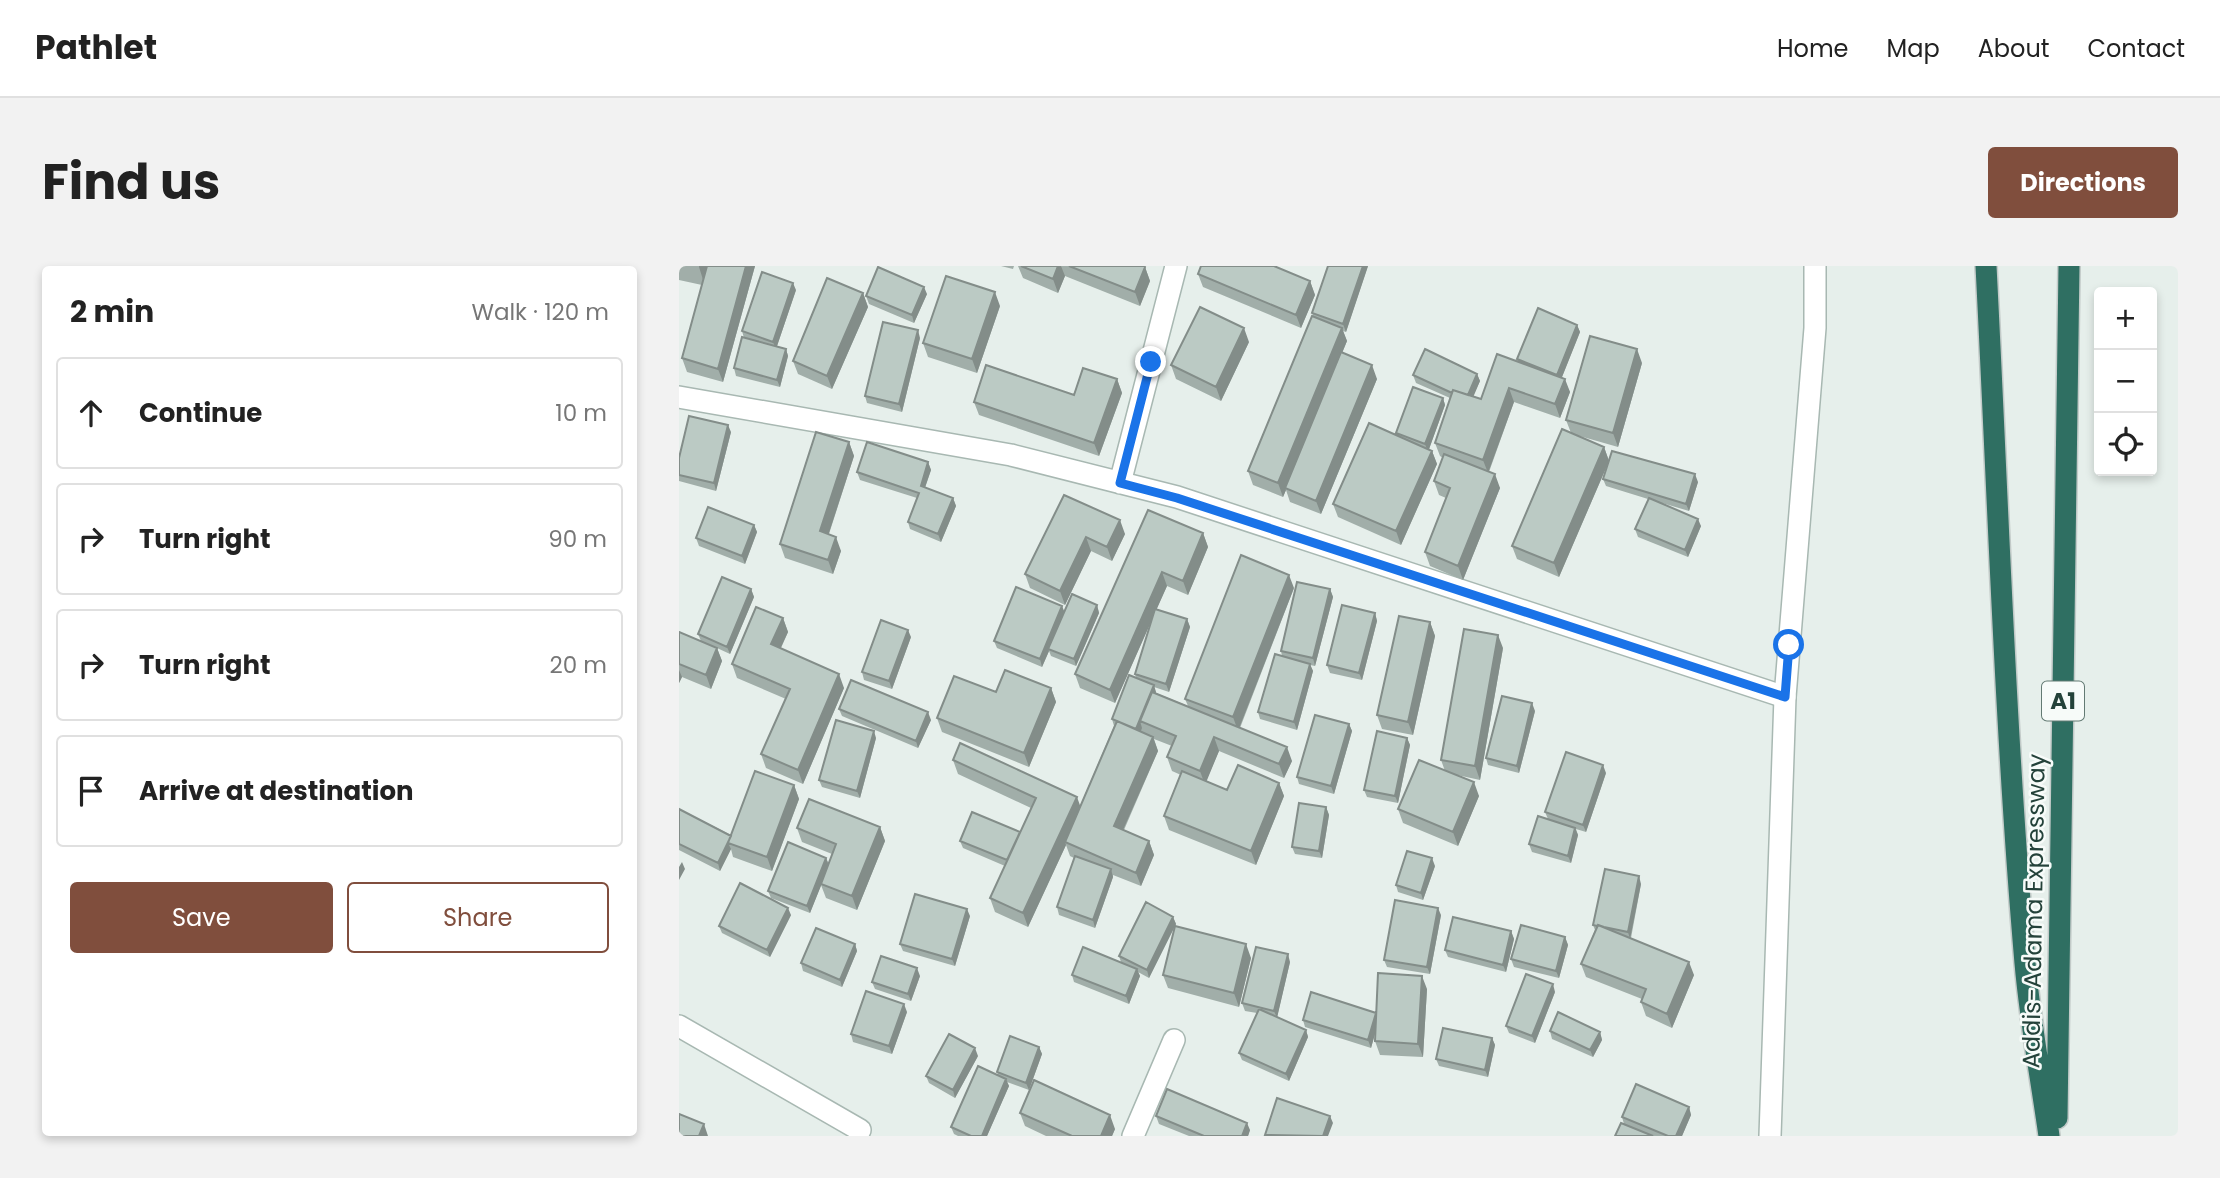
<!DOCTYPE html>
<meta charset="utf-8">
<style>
body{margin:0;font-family:Poppins,sans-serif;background:#f2f2f2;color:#222}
.controls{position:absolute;right:21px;top:21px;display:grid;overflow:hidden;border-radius:7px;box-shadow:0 4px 10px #0003}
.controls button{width:63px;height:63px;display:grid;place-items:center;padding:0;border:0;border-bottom:2px solid #e0e0e0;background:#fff;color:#222;font:35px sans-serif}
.stop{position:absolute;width:21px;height:21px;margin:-16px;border:5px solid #1a73e8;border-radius:50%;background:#fff}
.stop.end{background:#1a73e8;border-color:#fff;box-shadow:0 2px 7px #0008}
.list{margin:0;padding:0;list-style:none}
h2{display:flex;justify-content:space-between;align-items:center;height:91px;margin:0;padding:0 28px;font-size:30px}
h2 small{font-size:23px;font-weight:400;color:#767676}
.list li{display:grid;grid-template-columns:46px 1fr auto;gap:21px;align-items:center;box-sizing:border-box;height:112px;margin:0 14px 14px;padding:0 14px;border:2px solid #e0e0e0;border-radius:7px}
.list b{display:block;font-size:26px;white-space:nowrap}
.list em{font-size:23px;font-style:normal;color:#767676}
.actions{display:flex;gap:14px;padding:21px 28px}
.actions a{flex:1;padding:16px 0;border:2px solid #804e3d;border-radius:7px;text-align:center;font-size:24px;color:#804e3d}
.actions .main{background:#804e3d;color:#fff}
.icon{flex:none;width:38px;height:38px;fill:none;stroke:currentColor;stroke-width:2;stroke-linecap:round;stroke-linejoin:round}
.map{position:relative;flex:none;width:1499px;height:870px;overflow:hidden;border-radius:7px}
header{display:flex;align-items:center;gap:42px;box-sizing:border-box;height:98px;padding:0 35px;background:#fff;border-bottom:2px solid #e0e0e0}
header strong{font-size:33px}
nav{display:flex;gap:38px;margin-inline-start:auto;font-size:24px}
.intro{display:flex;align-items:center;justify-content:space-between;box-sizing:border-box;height:168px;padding:0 42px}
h1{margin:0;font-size:49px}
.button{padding:18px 32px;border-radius:7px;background:#804e3d;color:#fff;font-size:24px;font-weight:700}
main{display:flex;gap:42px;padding:0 42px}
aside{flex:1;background:#fff;border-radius:7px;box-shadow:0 4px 10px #0003}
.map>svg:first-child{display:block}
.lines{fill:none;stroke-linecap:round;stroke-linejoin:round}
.minor-casing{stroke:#a8b8b2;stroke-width:24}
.tertiary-casing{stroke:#a8b8b2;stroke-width:24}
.motorway-casing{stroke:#c2cac8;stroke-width:24}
.minor{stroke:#fff;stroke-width:21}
.tertiary{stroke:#fff;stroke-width:21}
.motorway{stroke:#2f6f62;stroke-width:21}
.wall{fill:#a1aea9}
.shaded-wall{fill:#838d89}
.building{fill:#bbcac4;stroke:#838d89;stroke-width:2}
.route{stroke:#1a73e8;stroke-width:9}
.labels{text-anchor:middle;stroke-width:5;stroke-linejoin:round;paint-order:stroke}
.shield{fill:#f7fbf9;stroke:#637a73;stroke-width:2}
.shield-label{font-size:23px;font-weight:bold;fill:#24423a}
.street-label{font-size:24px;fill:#24423a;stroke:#f7fbf9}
</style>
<header>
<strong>Pathlet</strong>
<nav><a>Home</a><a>Map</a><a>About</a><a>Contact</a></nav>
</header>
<div class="intro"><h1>Find us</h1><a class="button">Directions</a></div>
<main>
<aside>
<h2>2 min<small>Walk · 120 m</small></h2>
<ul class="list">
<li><svg class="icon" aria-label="ahead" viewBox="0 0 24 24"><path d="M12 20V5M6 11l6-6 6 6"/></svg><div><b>Continue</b></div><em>10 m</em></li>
<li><svg class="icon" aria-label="right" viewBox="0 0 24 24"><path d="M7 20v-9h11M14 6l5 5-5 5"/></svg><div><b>Turn right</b></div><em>90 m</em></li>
<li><svg class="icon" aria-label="right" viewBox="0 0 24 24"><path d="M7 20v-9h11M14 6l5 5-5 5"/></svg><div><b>Turn right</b></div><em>20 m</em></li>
<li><svg class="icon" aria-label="arrive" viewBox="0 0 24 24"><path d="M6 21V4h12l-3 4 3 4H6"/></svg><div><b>Arrive at destination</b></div></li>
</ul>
<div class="actions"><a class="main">Save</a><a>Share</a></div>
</aside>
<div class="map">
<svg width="1499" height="870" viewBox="0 0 1499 870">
<rect width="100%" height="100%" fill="#e6efeb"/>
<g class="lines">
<!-- minor casing -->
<g class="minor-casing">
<path id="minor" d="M 0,131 L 332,189 L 498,231 L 1106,431
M 441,217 L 497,0
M 0,760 L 181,864
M 454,870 L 495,774"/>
</g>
<!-- tertiary casing -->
<g class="tertiary-casing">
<path id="tertiary" d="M 1091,870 L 1106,431 L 1136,62 L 1136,0"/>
</g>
<!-- motorway casing -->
<g class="motorway-casing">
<path id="motorway" d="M 1307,0 C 1319,232 1326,465 1346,697 C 1351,755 1362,813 1370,870
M 1378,852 L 1390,0"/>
</g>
<!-- minor -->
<use href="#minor" class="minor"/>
<!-- tertiary -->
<use href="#tertiary" class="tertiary"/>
<!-- motorway -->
<use href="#motorway" class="motorway"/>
</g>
<!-- wall -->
<path class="wall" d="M 0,0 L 76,0 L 44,116 L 8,106 L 3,92 L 23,19 L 0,14 Z
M 322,0 L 335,0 L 334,3 Z
M 339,0 L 465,0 L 466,1 L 471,15 L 461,40 L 386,10 L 379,27 L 344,12 Z
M 649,0 L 689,0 L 667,66 L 664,65 L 668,75 L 663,87 L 698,113 L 642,248 L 611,236 L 607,224 L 604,231 L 574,219 L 569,205 L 634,50 L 633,47 Z
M 519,8 L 631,15 L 636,29 L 622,62 L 524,21 Z
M 117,24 L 98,80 L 107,83 L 109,90 L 101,121 L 57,110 L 55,102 L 65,72 L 63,65 Z
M 184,27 L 189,41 L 153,123 L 119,108 L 114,95 Z
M 248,28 L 235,57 L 190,38 L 187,30 Z
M 321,40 L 298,107 L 249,91 L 244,77 Z
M 898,59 L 901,66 L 883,111 L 891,126 L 881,152 L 835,136 L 810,206 L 821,222 L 784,314 L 751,300 L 746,286 L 767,232 L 760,229 L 755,215 L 764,192 L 761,190 L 756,177 L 771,132 L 737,117 L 734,109 L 798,108 L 801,115 L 794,130 L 802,133 L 839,96 L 838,93 Z
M 241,72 L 223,146 L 188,137 L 186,130 Z
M 570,76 L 542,135 L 497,113 L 492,99 Z
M 963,97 L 939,181 L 897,169 L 925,181 L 930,195 L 880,311 L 838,293 L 833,280 L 892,167 L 887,154 Z
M 438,113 L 443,127 L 420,190 L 300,149 L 295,136 L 395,129 Z
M 764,132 L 766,139 L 750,183 L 753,185 L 758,198 L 722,279 L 659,251 L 654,238 L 718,169 L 717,167 Z
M 52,166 L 37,225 L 0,215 L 0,192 Z
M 170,176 L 175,190 L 150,268 L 162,285 L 154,308 L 106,292 L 101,278 Z
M 249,196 L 252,204 L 246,222 L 274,232 L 277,240 L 262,276 L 231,263 L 229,256 L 238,232 L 181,214 L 178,206 Z
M 924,213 L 1019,216 L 1010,245 L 983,237 L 1022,260 L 1009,291 L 959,271 L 956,263 L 969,233 L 927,220 Z
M 385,229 L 446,268 L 433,295 L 412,285 L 386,339 L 351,322 L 346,308 Z
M 469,244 L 524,267 L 529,281 L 509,329 L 488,320 L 477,344 L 508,353 L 511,361 L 490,426 L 475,421 L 477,427 L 509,440 L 506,433 L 615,322 L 561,462 L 613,495 L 605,512 L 540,485 L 527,515 L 548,524 L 600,517 L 605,530 L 577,599 L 490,564 L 485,550 L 502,509 L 493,505 L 488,491 L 493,480 L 475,473 L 479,485 L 445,564 L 470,575 L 475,589 L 462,620 L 434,609 L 434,611 L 416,662 L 380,649 L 378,641 L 395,592 L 391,590 L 387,579 L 349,661 L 316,646 L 311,632 L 326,600 L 284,582 L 281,575 L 341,566 L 352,542 L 279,508 L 274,494 L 401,540 L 435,460 L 433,453 L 457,412 L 456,408 L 473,353 L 436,437 L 401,422 L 396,408 Z
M 75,259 L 78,266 L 66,298 L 20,280 L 17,272 Z
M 72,323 L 75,331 L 51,388 L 38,382 L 43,395 L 32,423 L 3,411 L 0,417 L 0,366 L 22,375 L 19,368 Z
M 651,323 L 654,331 L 636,400 L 631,399 L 634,405 L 618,464 L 581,453 L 579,446 L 603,390 L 602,385 Z
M 418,339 L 420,347 L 397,400 L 372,390 L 370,385 L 363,401 L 318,382 L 315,375 L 385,346 Z
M 696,347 L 698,355 L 683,414 L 651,407 L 648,399 Z
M 104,352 L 109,366 L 102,382 L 165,422 L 124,518 L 87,502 L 82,488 L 107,433 L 58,412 L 53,398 Z
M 751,356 L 756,370 L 734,469 L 703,463 L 698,449 Z
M 232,371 L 213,423 L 185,414 L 183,406 Z
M 824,382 L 801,514 L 778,509 L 800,530 L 779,580 L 724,557 L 719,543 L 766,505 L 762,494 Z
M 372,422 L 377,436 L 350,501 L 263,466 L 258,452 Z
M 160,443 L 252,454 L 239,482 L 163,450 Z
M 856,445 L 840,507 L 809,499 L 807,492 Z
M 670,458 L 673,465 L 655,528 L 620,518 L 618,511 Z
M 197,472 L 181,532 L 143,521 L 140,514 Z
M 728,472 L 731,479 L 719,537 L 688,531 L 685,524 Z
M 927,507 L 907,566 L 897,563 L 899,569 L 892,597 L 853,586 L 850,578 L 869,553 L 866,546 Z
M 115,519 L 120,533 L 93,605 L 54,591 L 52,583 L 41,605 L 0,584 L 0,543 L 52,569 Z
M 647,541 L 650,549 L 643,592 L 616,588 L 613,581 Z
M 201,561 L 206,575 L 178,644 L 147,632 L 142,619 L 131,647 L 92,632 L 89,625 L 147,592 L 150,598 L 153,588 L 123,576 L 118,562 Z
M 756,600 L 744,634 L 719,626 L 717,619 Z
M 962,618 L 952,672 L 1015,709 L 993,762 L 967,750 L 962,736 L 963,733 L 907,711 L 902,698 L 916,664 L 914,659 Z
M 112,649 L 91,691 L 43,667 L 40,660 Z
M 762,649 L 751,708 L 708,701 L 705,694 Z
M 291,650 L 276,700 L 224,685 L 221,678 Z
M 494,651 L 497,658 L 496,660 L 572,692 L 560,741 L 489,722 L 484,709 L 496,660 L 470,712 L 459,706 L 461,710 L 450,738 L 395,716 L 393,709 L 442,696 L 440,690 Z
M 832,665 L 835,673 L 827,706 L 769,691 L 766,684 Z
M 886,671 L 889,679 L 880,712 L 835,701 L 832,693 Z
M 176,678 L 178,685 L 163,721 L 124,705 L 122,697 Z
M 611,696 L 598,751 L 627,764 L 629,771 L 610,815 L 563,794 L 560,787 L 578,747 L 566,745 L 563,737 Z
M 241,710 L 232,735 L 196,723 L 193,716 Z
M 748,723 L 744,791 L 701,789 L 696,775 L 696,767 L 692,782 L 626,761 L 624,754 L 697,746 Z
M 876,726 L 856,777 L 830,767 L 827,760 Z
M 228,746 L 213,788 L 174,776 L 172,768 Z
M 871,765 L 921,766 L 923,774 L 914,791 L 873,773 Z
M 813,772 L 816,779 L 809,811 L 760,800 L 757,793 Z
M 360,781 L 363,788 L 350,824 L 328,816 L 330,820 L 308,870 L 279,870 L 275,868 L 272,861 L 319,809 L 318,806 Z
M 299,790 L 276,832 L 250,817 L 247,810 Z
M 1010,841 L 1012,849 L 1003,870 L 936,870 L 945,858 L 943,851 Z
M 341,847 L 436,863 L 433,870 L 367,870 L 346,860 Z
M 477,850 L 571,864 L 569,870 L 510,870 L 480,858 Z"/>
<!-- shaded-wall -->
<path class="shaded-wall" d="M 20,0 L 31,0 L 26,20 L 20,1 Z
M 67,0 L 76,0 L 44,116 L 39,103 Z
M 379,0 L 382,0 L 386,10 L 379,27 L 374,13 Z
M 684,0 L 689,0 L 667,66 L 664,58 Z
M 466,1 L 471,15 L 461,40 L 456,26 Z
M 631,15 L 636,29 L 622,62 L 617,49 Z
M 114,17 L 117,24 L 97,83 L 94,76 Z
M 245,21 L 248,28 L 235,57 L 233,49 Z
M 316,26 L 321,40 L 298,107 L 293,93 Z
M 184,27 L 189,41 L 153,123 L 148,110 Z
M 898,59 L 901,66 L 881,116 L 878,109 Z
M 565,62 L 570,76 L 542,135 L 537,121 Z
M 663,62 L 668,75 L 607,223 L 606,222 L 607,224 L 604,231 L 599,217 Z
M 239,64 L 241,72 L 223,146 L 220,138 Z
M 107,83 L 109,90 L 101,121 L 98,114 Z
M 958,83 L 963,97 L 939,181 L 934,167 Z
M 693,99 L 698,113 L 642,248 L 637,235 Z
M 798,108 L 801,115 L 790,141 L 787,133 Z
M 438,113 L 443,127 L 420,190 L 415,177 Z
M 886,113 L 891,126 L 881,152 L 876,138 Z
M 830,122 L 835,136 L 809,207 L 804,194 Z
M 764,132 L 766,139 L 749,186 L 746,178 Z
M 49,159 L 52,166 L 37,225 L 35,217 Z
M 170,176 L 175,190 L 146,279 L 141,265 Z
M 925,181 L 930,195 L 880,311 L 875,297 Z
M 753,185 L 758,198 L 722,279 L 717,265 Z
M 249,196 L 252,204 L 244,227 L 242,220 Z
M 816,208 L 821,222 L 784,314 L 779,300 Z
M 1016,208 L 1019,216 L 1010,245 L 1007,238 Z
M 274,232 L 277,240 L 262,276 L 259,268 Z
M 1019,253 L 1022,260 L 1009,291 L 1006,284 Z
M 441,254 L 446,268 L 433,295 L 428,281 Z
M 75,259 L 78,266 L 66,298 L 63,290 Z
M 524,267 L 529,281 L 509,329 L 504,315 Z
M 157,271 L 162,285 L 154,308 L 149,294 Z
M 407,271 L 412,285 L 386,339 L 381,325 Z
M 483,306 L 488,320 L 436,437 L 431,424 Z
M 610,309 L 615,322 L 559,465 L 554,451 Z
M 72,323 L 75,331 L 51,388 L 48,381 Z
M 651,323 L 654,331 L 636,400 L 634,392 Z
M 418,339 L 420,347 L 397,400 L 395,393 Z
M 383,340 L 386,347 L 369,383 L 370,385 L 363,401 L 361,393 Z
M 696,347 L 698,355 L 683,414 L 680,407 Z
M 104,352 L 109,366 L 97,392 L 92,378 Z
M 508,353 L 511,361 L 490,426 L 487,418 Z
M 751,356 L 756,370 L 734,469 L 729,456 Z
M 229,364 L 232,371 L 213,423 L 210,415 Z
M 819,369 L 824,382 L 801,514 L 796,500 Z
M 38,382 L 43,395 L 32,423 L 27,409 Z
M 631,398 L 634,405 L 618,464 L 615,456 Z
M 0,404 L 3,411 L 0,417 Z
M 160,408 L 165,422 L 124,518 L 119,504 Z
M 475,419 L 477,426 L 465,457 L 461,455 L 463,462 L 460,470 L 457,463 Z
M 372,422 L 377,436 L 350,501 L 345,487 Z
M 853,437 L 856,445 L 840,507 L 838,500 Z
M 249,446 L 252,454 L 239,482 L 237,475 Z
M 670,458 L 673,465 L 655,528 L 652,520 Z
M 195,465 L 197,472 L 181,532 L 178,525 Z
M 474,471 L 479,485 L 440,573 L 435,560 Z
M 535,471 L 540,485 L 526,519 L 521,505 Z
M 728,472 L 731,479 L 719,537 L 716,530 Z
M 608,481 L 613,495 L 605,512 L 600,498 Z
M 924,499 L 927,507 L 907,566 L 904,559 Z
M 795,516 L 800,530 L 779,580 L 774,566 Z
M 600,517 L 605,530 L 577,599 L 572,585 Z
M 115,519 L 120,533 L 93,605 L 88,591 Z
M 398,531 L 403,545 L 386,576 L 387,579 L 349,661 L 344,647 Z
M 647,541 L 650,549 L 643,592 L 640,585 Z
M 201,561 L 206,575 L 178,644 L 173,630 Z
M 896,562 L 899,569 L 892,597 L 889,590 Z
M 52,570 L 49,577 L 52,583 L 41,605 L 39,597 Z
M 470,575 L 475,589 L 462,620 L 457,607 Z
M 147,592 L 150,600 L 131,647 L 128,640 Z
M 753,592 L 756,600 L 744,634 L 742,627 Z
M 3,596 L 6,603 L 0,614 L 0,601 Z
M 432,603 L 434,611 L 416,662 L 414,654 Z
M 960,610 L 962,618 L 951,673 L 949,666 Z
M 109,642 L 112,649 L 91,691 L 88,684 Z
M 759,642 L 762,649 L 751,708 L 748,701 Z
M 288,643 L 291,650 L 276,700 L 273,693 Z
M 494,651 L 497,658 L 470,712 L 468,704 Z
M 832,665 L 835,673 L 827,706 L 824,699 Z
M 886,671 L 889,679 L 880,712 L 877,705 Z
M 176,678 L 178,685 L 163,721 L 161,714 Z
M 567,678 L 572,692 L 560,741 L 555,727 Z
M 609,688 L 611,696 L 598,752 L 595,745 Z
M 1010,696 L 1015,709 L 993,762 L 988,748 Z
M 238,702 L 241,710 L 232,735 L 229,728 Z
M 458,703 L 461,710 L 450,738 L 447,730 Z
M 743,710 L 748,723 L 744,791 L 739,778 Z
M 874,718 L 876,726 L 856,777 L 853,770 Z
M 225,738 L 228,746 L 213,788 L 210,780 Z
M 697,747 L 700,754 L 692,782 L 689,774 Z
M 627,764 L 629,771 L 610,815 L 607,808 Z
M 921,766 L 923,774 L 914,791 L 911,784 Z
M 813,772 L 816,779 L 809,811 L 806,804 Z
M 360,781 L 363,788 L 350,824 L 347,817 Z
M 296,782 L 299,790 L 276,832 L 274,824 Z
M 327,813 L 330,820 L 308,870 L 303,870 Z
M 1010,841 L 1012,849 L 1003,870 L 997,870 Z
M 431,849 L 436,863 L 433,870 L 422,870 Z
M 651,850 L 654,857 L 649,870 L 644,870 Z
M 568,857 L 571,864 L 569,870 L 563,870 Z
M 25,858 L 29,870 L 20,870 Z"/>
<!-- building -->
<path class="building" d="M 28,0 L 67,0 L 39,103 L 3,92 Z
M 342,0 L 379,0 L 374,13 Z
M 390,0 L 465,0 L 466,1 L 456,26 Z
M 522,0 L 595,0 L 631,15 L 617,49 L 519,8 Z
M 649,0 L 684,0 L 664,58 L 633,47 Z
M 199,1 L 245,21 L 233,49 L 187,30 Z
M 83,6 L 114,17 L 94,76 L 63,65 Z
M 267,10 L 316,26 L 293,93 L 244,77 Z
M 148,12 L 184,27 L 148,110 L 114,95 Z
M 521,41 L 565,62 L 537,121 L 492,99 Z
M 859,42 L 898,59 L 878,109 L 838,93 Z
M 633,50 L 663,62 L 599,217 L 569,205 Z
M 204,56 L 239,64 L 220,138 L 186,130 Z
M 911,70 L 958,83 L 934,167 L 887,154 Z
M 63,71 L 107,83 L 98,114 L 55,102 Z
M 746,83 L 798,108 L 789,129 L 774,124 L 773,127 L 734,109 Z
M 662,86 L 693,99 L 637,235 L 606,222 Z
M 818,88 L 886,113 L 876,138 L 830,122 L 804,194 L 756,177 L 774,124 L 802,133 Z
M 307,99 L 395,129 L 404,102 L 438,113 L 415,177 L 295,136 Z
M 734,121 L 764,132 L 746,178 L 717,167 Z
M 10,150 L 49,159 L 35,217 L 0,209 L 0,192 Z
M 690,157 L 753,185 L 717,265 L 654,238 Z
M 883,163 L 925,181 L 875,297 L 833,280 Z
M 137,166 L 170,176 L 141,265 L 157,271 L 149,294 L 101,278 Z
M 188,176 L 249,196 L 242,220 L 274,232 L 259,268 L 229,256 L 240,227 L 178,206 Z
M 933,185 L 1016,208 L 1007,238 L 924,213 Z
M 765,188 L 816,208 L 779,300 L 746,286 L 771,222 L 755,215 Z
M 385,229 L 441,254 L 428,281 L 407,271 L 381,325 L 346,308 Z
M 970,232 L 1019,253 L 1006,284 L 956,263 Z
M 29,241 L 75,259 L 63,290 L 17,272 Z
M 469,244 L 524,267 L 504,315 L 483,306 L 431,424 L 396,408 Z
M 562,289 L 610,309 L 554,451 L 506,433 Z
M 43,311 L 72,323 L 48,381 L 19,368 Z
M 618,316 L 651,323 L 634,392 L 602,385 Z
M 337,321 L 383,340 L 361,393 L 315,375 Z
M 393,328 L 418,339 L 395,393 L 369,383 Z
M 663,339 L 696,347 L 680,407 L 648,399 Z
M 77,341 L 104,352 L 92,378 L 160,408 L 119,504 L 82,488 L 111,423 L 53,398 Z
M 476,343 L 508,353 L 487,418 L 456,408 Z
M 720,350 L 751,356 L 729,456 L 698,449 Z
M 202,354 L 229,364 L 210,415 L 183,406 Z
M 785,363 L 819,369 L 796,500 L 762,494 Z
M 0,366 L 38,382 L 27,409 L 0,398 Z
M 596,388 L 631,398 L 615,456 L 579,446 Z
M 326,404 L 372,422 L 345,487 L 258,452 L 275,410 L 317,426 Z
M 450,409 L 475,419 L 457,463 L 433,453 Z
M 172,414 L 249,446 L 237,475 L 160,443 Z
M 473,426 L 608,481 L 600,498 L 535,471 L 521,505 L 488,491 L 497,470 L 461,455 Z
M 823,430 L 853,437 L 838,500 L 807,492 Z
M 636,449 L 670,458 L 652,520 L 618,511 Z
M 157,454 L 195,465 L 178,525 L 140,514 Z
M 438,455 L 474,471 L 435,560 L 470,575 L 457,607 L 386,576 Z
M 698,465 L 728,472 L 716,530 L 685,524 Z
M 281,477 L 398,531 L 344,647 L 311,632 L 357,532 L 274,494 Z
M 887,486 L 924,499 L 904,559 L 866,546 Z
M 740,494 L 795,516 L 774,566 L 719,543 Z
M 559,499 L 600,517 L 572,585 L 485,550 L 503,505 L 548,524 Z
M 76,505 L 115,519 L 88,591 L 49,577 Z
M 130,533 L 201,561 L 173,630 L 142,618 L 157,578 L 118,562 Z
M 620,537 L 647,541 L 640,585 L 613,581 Z
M 0,543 L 52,570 L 39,597 L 0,578 Z
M 293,546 L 341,566 L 328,594 L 281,575 Z
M 859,550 L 896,562 L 889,590 L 850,578 Z
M 109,576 L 147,592 L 128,640 L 89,625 Z
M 728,585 L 753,592 L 742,627 L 717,619 Z
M 396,590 L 432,603 L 414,654 L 378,641 Z
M 926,603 L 960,610 L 949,666 L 925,661 L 919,659 L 918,660 L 914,659 Z
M 61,617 L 109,642 L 88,684 L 40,660 Z
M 236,628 L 288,643 L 273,693 L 221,678 Z
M 716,634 L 759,642 L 748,701 L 705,694 Z
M 467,636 L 494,651 L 468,704 L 440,690 Z
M 774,651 L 832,665 L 824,699 L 766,684 Z
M 842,659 L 886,671 L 877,705 L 832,693 Z
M 919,659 L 1010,696 L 988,748 L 962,736 L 967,723 L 902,698 Z
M 496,660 L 567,678 L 555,727 L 484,709 Z
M 137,662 L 176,678 L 161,714 L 122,697 Z
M 404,681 L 458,703 L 447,730 L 393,709 Z
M 577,681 L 609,688 L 595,745 L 563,737 Z
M 202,690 L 238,702 L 229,728 L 193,716 Z
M 699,707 L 743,710 L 739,778 L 696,775 Z
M 847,708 L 874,718 L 853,770 L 827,760 Z
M 187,725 L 225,738 L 210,780 L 172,768 Z
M 632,726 L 697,747 L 689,774 L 624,754 Z
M 580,743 L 627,764 L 607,808 L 560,787 Z
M 879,746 L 921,766 L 911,784 L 871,765 Z
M 764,762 L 813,772 L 806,804 L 757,793 Z
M 270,768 L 296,782 L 274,824 L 247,810 Z
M 331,770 L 360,781 L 347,817 L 318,806 Z
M 299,800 L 327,813 L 303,870 L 292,870 L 272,861 Z
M 355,814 L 431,849 L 422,870 L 393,870 L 341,847 Z
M 957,818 L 1010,841 L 997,870 L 989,870 L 943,851 Z
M 488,823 L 568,857 L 563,870 L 525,870 L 477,850 Z
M 598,832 L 651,850 L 644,870 L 586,869 Z
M 0,848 L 25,858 L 20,870 L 0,870 Z
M 942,857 L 974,870 L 936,870 Z"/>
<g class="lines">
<!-- route -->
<path class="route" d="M 472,96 L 441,217 L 498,232 L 1106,431 L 1110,379"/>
</g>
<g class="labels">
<!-- shield labels -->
<rect class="shield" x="1363" y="415.5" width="42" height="39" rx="5"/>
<g class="shield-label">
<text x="1384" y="443">A1</text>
</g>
<!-- street labels -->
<g class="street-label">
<text transform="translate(1355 645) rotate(-89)" y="8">Addis-Adama Expressway</text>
</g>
</g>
</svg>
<div class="controls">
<button>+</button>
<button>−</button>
<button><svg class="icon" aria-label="locate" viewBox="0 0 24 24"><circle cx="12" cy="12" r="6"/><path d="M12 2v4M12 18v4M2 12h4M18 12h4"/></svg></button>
</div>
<div class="stop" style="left:1110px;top:379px"></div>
<div class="stop end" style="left:472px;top:96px"></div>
</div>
</main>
